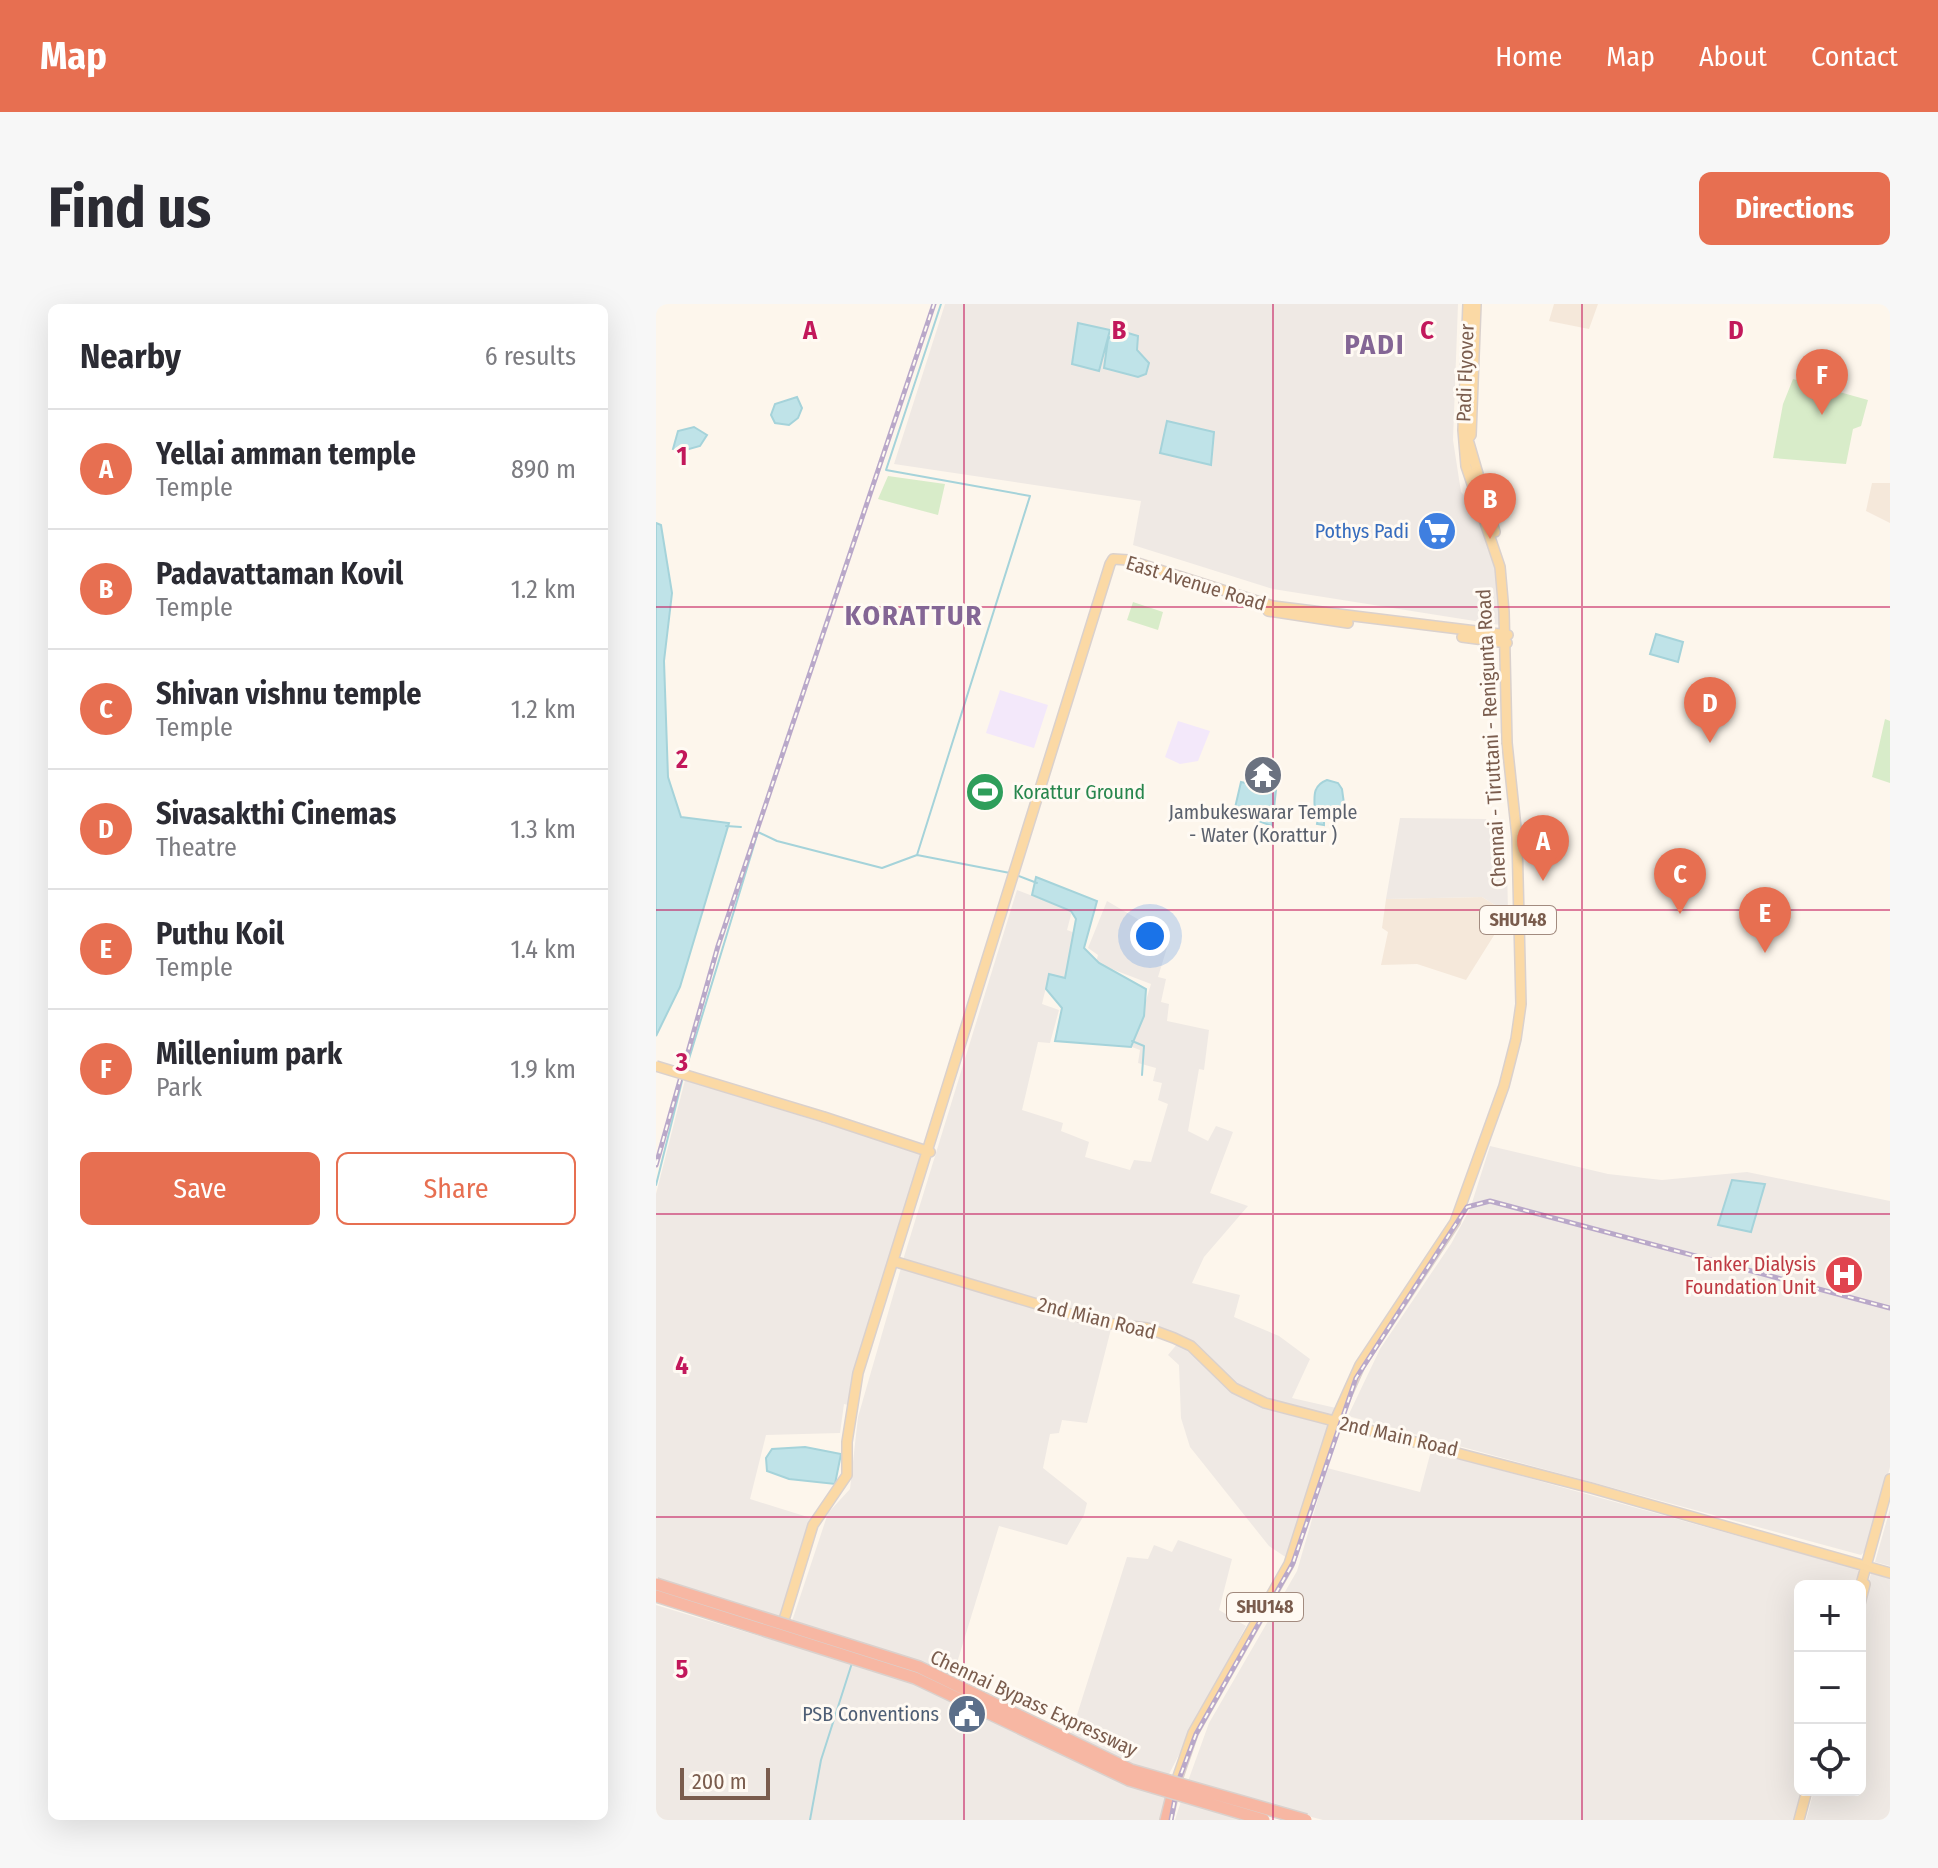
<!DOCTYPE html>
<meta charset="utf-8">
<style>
body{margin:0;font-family:"Fira Sans Condensed",sans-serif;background:#f7f7f7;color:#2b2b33}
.controls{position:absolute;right:24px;bottom:24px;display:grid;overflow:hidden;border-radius:12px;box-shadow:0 8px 32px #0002}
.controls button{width:72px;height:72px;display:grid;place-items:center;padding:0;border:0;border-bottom:2px solid #e1e1e2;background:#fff;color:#2b2b33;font:40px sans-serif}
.scale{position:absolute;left:24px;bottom:20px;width:90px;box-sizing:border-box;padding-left:8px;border:4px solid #7a5c4d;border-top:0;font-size:22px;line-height:28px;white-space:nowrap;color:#7a5c4d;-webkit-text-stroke:6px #fffaf3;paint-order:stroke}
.you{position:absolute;left:494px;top:632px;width:28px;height:28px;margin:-20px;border:6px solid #fff;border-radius:50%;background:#1a73e8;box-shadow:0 0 0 12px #1a73e833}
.badge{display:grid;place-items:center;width:52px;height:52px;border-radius:50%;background:#e76f51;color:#fff;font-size:26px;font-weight:700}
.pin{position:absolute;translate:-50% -66px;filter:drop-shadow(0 2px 4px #0008)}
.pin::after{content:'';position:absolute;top:42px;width:28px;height:24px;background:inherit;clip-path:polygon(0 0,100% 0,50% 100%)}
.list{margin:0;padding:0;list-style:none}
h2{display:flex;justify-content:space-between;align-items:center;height:104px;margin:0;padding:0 32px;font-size:34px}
h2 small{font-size:26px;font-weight:400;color:#7c7c81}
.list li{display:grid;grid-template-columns:52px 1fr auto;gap:24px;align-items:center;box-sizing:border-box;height:120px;padding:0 32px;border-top:2px solid #e1e1e2}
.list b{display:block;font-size:30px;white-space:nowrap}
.list p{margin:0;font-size:26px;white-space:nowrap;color:#7c7c81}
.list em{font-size:26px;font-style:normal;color:#7c7c81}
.actions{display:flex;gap:16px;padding:24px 32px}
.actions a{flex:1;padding:18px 0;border:2px solid #e76f51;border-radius:12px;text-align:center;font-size:28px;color:#e76f51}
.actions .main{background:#e76f51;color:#fff}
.icon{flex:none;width:44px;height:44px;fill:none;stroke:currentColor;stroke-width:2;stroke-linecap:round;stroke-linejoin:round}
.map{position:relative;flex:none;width:1234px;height:1516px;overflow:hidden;border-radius:12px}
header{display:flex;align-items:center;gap:48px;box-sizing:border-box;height:112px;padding:0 40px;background:#e76f51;color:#fff}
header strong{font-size:38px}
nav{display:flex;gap:44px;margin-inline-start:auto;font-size:28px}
.intro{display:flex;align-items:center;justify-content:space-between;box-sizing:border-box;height:192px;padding:0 48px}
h1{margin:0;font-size:56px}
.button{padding:20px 36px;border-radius:12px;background:#e76f51;color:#fff;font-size:28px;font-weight:700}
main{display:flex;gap:48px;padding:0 48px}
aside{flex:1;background:#fff;border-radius:12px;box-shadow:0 8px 32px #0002}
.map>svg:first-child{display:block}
.residential{fill:#f5e8da}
.industrial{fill:#efe9e4}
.education{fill:#f3e8fa}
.green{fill:#d8ecc9}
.water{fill:#bfe3e8;stroke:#a5d3da;stroke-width:2}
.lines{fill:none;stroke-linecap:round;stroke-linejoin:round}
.stream{stroke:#a5d3da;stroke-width:2}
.major-casing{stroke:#dad1cd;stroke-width:12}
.highway-casing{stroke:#dad1cd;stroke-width:14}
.major{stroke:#fbd9a5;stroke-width:9}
.highway{stroke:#f7b7a3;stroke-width:11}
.rail-casing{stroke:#b9a8c9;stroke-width:5}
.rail{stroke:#fffaf3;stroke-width:2;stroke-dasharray:6;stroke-linecap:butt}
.major-bridge-casing{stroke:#dad1cd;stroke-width:12;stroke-linecap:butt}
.highway-bridge-casing{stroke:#dad1cd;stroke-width:14;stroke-linecap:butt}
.major-bridge{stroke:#fbd9a5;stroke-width:9}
.highway-bridge{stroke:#f7b7a3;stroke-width:11}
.grid{fill:none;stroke:#c2185b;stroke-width:2;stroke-opacity:0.55}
.labels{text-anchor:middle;stroke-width:6;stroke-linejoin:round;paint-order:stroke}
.shield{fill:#fffaf3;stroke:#a28b7f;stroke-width:2}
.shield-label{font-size:18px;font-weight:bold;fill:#7a5c4d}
.street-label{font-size:20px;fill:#7a5c4d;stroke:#fffaf3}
.shop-label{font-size:20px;fill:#366cbe;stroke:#fffaf3;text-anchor:end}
.leisure-label{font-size:20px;fill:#27864d;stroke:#fffaf3;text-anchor:start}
.worship-label{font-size:20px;fill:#5b616d;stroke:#fffaf3}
.health-label{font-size:20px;fill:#be3a42;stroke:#fffaf3;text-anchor:end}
.service-label{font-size:20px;fill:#4e5e75;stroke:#fffaf3;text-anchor:end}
.district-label{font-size:28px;font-weight:bold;letter-spacing:2px;fill:#846695;stroke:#fffaf3}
.grid-label{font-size:26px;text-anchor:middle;font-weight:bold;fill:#c2185b;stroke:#fffaf3;stroke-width:6;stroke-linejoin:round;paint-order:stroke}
</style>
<header>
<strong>Map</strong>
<nav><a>Home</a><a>Map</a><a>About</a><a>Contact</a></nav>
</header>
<div class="intro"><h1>Find us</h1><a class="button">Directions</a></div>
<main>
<aside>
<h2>Nearby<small>6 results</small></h2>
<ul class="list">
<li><span class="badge">A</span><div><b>Yellai amman temple</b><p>Temple</p></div><em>890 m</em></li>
<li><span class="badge">B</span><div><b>Padavattaman Kovil</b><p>Temple</p></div><em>1.2 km</em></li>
<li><span class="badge">C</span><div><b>Shivan vishnu temple</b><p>Temple</p></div><em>1.2 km</em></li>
<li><span class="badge">D</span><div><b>Sivasakthi Cinemas</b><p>Theatre</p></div><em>1.3 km</em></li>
<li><span class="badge">E</span><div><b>Puthu Koil</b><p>Temple</p></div><em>1.4 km</em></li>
<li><span class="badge">F</span><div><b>Millenium park</b><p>Park</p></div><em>1.9 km</em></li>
</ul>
<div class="actions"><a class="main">Save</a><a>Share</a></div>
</aside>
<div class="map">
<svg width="1234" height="1516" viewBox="0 0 1234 1516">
<rect width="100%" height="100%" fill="#fdf6ec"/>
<!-- residential -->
<path class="residential" d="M 898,0 L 942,0 L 933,25 L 893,17 Z
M 1216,179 L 1234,179 L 1234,219 L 1210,207 Z
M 826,593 L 852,609 L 810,676 L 761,660 L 725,661 L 732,628 L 726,624 L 730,595 Z"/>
<!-- industrial -->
<path class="industrial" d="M 289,0 L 802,0 L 797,136 L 805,188 L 817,200 L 837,243 L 844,321 L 617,285 L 477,241 L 485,197 L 238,160 Z
M 744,514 L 830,515 L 851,562 L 852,609 L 826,593 L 730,595 Z
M 361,586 L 416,607 L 411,626 L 424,631 L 408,679 L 392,675 L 386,700 L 403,706 L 394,739 L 382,738 L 366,806 L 407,819 L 405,827 L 433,838 L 429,853 L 474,866 L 478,856 L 495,858 L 512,800 L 502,796 L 506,779 L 497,777 L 500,764 L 482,759 L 484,746 L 476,743 L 495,680 L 440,659 L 442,651 L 432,644 L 451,597 L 514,634 L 502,673 L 510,675 L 505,698 L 513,700 L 511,717 L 553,726 L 548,766 L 543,765 L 532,827 L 552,837 L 560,822 L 577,828 L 554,889 L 592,902 L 548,953 L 536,979 L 584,991 L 578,1013 L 623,1032 L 654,1055 L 636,1094 L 680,1104 L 677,1112 L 611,1098 L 582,1084 L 546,1045 L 529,1035 L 449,1017 L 247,956 Z
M 29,776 L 264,849 L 265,855 L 192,1101 L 188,1100 L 184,1129 L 110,1131 L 94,1195 L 158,1215 L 123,1317 L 0,1277 L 0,890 Z
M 834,842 L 952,870 L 1006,876 L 1091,868 L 1234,897 L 1234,1163 L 1212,1244 L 1205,1251 L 692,1112 L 724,1045 L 795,940 L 814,905 Z
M 245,964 L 455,1025 L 431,1119 L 406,1116 L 403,1129 L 394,1130 L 387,1164 L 431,1199 L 428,1211 L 411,1241 L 343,1222 L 296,1375 L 135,1320 L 172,1209 L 194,1185 L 202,1113 Z
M 522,1039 L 590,1096 L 673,1120 L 631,1254 L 613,1242 L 534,1143 L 525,1114 L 523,1061 L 512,1051 Z
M 775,1147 L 1201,1265 L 1204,1270 L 1200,1282 L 1144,1282 L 1146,1486 L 1138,1516 L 667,1516 L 531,1480 L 553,1419 L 641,1267 L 671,1164 L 764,1188 Z
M 1234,1205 L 1234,1262 L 1219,1258 Z
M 522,1236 L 576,1255 L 563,1306 L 590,1322 L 512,1472 L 450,1452 L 414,1433 L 471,1253 L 492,1255 L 498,1241 L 516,1248 Z
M 1216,1266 L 1234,1271 L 1234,1516 L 1150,1516 L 1158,1486 L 1204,1486 L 1204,1307 Z
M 0,1301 L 260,1379 L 428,1461 L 513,1493 L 509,1516 L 0,1516 Z
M 525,1497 L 595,1516 L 519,1516 Z"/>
<!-- education -->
<path class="education" d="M 344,386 L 392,401 L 378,444 L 330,429 Z
M 522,417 L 554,427 L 542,457 L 524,460 L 509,453 Z"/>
<!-- green -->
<path class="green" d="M 1137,75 L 1212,96 L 1205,122 L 1197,125 L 1190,160 L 1117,154 L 1127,100 Z
M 232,172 L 289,180 L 282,211 L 222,195 Z
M 477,298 L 507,308 L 502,326 L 471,316 Z
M 1229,415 L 1234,417 L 1234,479 L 1216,473 Z
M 321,475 L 342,481 L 337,501 L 315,494 Z"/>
<!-- water -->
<path class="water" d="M 422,19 L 454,26 L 443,67 L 416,60 Z
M 462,26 L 482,32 L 481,46 L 493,59 L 490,70 L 482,73 L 448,64 L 452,35 Z
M 141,93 L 146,104 L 142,114 L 133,121 L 119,119 L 115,111 L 119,100 Z
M 511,117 L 558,128 L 555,161 L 504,149 Z
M 38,123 L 51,131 L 44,142 L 26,147 L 17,145 L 22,127 Z
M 0,219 L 5,221 L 16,289 L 8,357 L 12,473 L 25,513 L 73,519 L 24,683 L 0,732 Z
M 1000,330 L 1027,338 L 1022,358 L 994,350 Z
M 671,476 L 682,479 L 686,485 L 689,507 L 668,516 L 668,521 L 661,520 L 662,514 L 658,513 C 661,500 652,483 671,476 Z
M 585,478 L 620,486 L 616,522 L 578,508 Z
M 380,573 L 441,597 L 428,644 L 443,659 L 490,685 L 488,712 L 475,743 L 399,737 L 406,704 L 390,685 L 393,670 L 409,674 L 420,615 L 415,607 L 376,591 Z
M 1076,876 L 1109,880 L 1095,928 L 1062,921 Z
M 149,1143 L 185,1150 L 179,1180 L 133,1175 L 111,1167 L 110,1154 L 116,1145 Z"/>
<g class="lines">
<!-- stream -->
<path class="stream" d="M 70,522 L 85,523
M 261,551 L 374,192 L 230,166 L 285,0
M 360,571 L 381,579
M 476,737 L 488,742 L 486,771
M 29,768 L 102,528 L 121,537 L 226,564 L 261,551 L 354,569
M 0,881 L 26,777
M 154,1516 L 165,1456 L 196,1359"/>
<!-- major casing -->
<g class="major-casing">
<path id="major" d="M 812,135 L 815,131 L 820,0
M 813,139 L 839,228
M 612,307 L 692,319
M 806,333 L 851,339
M 168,813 L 274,848
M 237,957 L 441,1018 L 491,1024 L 518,1034 L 535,1042 L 578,1084 L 609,1099 L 935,1184 L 1234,1269
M 1204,1284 L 1234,1175
M 1204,1300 L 1209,1280
M 124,1329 L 157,1221 L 191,1171 L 191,1138 L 202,1069 L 454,260 L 457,255 L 472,256 L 617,302 L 852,331
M 518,1484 L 537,1429 L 633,1260 L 678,1119 L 704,1061 L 799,918 L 848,782 L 860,735 L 865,700 L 861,533 L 851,439 L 848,308 L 844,263 L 810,162 L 807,126 L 812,0
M 1143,1516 L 1151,1486"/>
</g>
<!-- highway casing -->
<g class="highway-casing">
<path id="highway" d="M 510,1516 L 517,1488"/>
</g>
<!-- major -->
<use href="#major" class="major"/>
<!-- highway -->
<use href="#highway" class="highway"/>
<!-- rail casing -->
<g class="rail-casing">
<path id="rail" d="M 0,861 L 62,642 L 278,0
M 515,1516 L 522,1478 L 540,1430 L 637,1259 L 700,1074 L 811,903 L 834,897 L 1234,1004"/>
</g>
<!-- rail -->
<use href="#rail" class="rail"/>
<!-- major-bridge casing -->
<g class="major-bridge-casing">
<path id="major-bridge" d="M 0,762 L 168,813"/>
</g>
<!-- highway-bridge casing -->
<g class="highway-bridge-casing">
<path id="highway-bridge" d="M 0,1280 L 263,1363 L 475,1466 L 650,1516
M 0,1292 L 259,1374 L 473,1476 L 608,1516"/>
</g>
<!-- major-bridge -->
<use href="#major-bridge" class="major-bridge"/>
<!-- highway-bridge -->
<use href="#highway-bridge" class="highway-bridge"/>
</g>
<!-- grid -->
<path class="grid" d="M 308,0 L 308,1516M 617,0 L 617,1516M 926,0 L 926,1516M 0,303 L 1234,303M 0,606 L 1234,606M 0,910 L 1234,910M 0,1213 L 1234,1213"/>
<!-- icons -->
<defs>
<g id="supermarket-disc" transform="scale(2)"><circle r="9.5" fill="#3f7fe0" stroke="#fffaf3"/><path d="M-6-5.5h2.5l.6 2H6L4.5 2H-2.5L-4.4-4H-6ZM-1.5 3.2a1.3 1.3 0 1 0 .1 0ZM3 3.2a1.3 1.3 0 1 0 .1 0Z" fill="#fff"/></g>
<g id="temple-disc" transform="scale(2)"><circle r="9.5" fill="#6b7280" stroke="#fffaf3"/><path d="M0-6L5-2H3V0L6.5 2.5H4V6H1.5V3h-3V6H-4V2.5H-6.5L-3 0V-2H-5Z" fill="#fff"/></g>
<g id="stadium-disc" transform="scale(2)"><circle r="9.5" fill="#2e9e5b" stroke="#fffaf3"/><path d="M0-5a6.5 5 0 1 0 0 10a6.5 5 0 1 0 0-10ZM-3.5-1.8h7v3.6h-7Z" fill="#fff"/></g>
<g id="hospital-disc" transform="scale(2)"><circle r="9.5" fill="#e0444e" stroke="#fffaf3"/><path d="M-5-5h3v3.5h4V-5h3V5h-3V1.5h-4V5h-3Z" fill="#fff"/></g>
<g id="civic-disc" transform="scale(2)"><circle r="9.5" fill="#5c6f8a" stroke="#fffaf3"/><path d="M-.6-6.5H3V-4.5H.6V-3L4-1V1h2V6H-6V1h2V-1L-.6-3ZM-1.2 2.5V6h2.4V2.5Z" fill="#fff"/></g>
</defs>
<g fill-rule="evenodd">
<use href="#supermarket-disc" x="781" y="227"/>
<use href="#temple-disc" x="607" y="471"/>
<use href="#stadium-disc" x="329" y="488"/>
<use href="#hospital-disc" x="1188" y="971"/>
<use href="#civic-disc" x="311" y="1410"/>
</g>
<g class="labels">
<!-- shield labels -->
<g class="shield">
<rect x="824" y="602" width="76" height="28" rx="6"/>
<rect x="571" y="1289" width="76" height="28" rx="6"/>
</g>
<g class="shield-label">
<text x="862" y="622">SHU148</text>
<text x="609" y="1309">SHU148</text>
</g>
<!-- street labels -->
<g class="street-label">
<text transform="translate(809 69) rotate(-88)" y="7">Padi Flyover</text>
<text transform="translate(540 279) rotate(17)" y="7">East Avenue Road</text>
<text transform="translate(835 434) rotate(-93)" y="7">Chennai - Tiruttani - Renigunta Road</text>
<text transform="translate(441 1014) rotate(14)" y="7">2nd Mian Road</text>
<text transform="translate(743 1132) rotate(13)" y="7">2nd Main Road</text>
<text transform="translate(378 1399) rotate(25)" y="7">Chennai Bypass Expressway</text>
</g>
<!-- shop labels -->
<g class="shop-label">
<text x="753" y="234">Pothys Padi</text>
</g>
<!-- leisure labels -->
<g class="leisure-label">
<text x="357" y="495">Korattur Ground</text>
</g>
<!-- worship labels -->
<g class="worship-label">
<text x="607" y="515">Jambukeswarar Temple<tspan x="607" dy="23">- Water (Korattur )</tspan></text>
</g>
<!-- health labels -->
<g class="health-label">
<text x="1160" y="967">Tanker Dialysis<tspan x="1160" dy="23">Foundation Unit</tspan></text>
</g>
<!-- service labels -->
<g class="service-label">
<text x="283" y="1417">PSB Conventions</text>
</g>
<!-- district labels -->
<g class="district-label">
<text x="719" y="50">PADI</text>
<text x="258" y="321">KORATTUR</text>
</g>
</g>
<g class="grid-label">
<text x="154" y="35">A</text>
<text x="463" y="35">B</text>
<text x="771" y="35">C</text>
<text x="1080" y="35">D</text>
<text x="26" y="161">1</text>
<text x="26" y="464">2</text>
<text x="26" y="767">3</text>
<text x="26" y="1070">4</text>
<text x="26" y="1374">5</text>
</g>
</svg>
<div class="controls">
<button>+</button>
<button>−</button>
<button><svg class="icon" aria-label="locate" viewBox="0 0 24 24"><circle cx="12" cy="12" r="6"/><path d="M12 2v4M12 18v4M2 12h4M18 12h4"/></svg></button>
</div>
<div class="scale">200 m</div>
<div class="you"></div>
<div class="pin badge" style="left:887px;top:577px">A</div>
<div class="pin badge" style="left:834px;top:235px">B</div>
<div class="pin badge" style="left:1024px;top:610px">C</div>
<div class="pin badge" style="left:1054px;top:439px">D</div>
<div class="pin badge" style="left:1109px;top:649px">E</div>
<div class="pin badge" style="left:1166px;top:111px">F</div>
</div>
</main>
